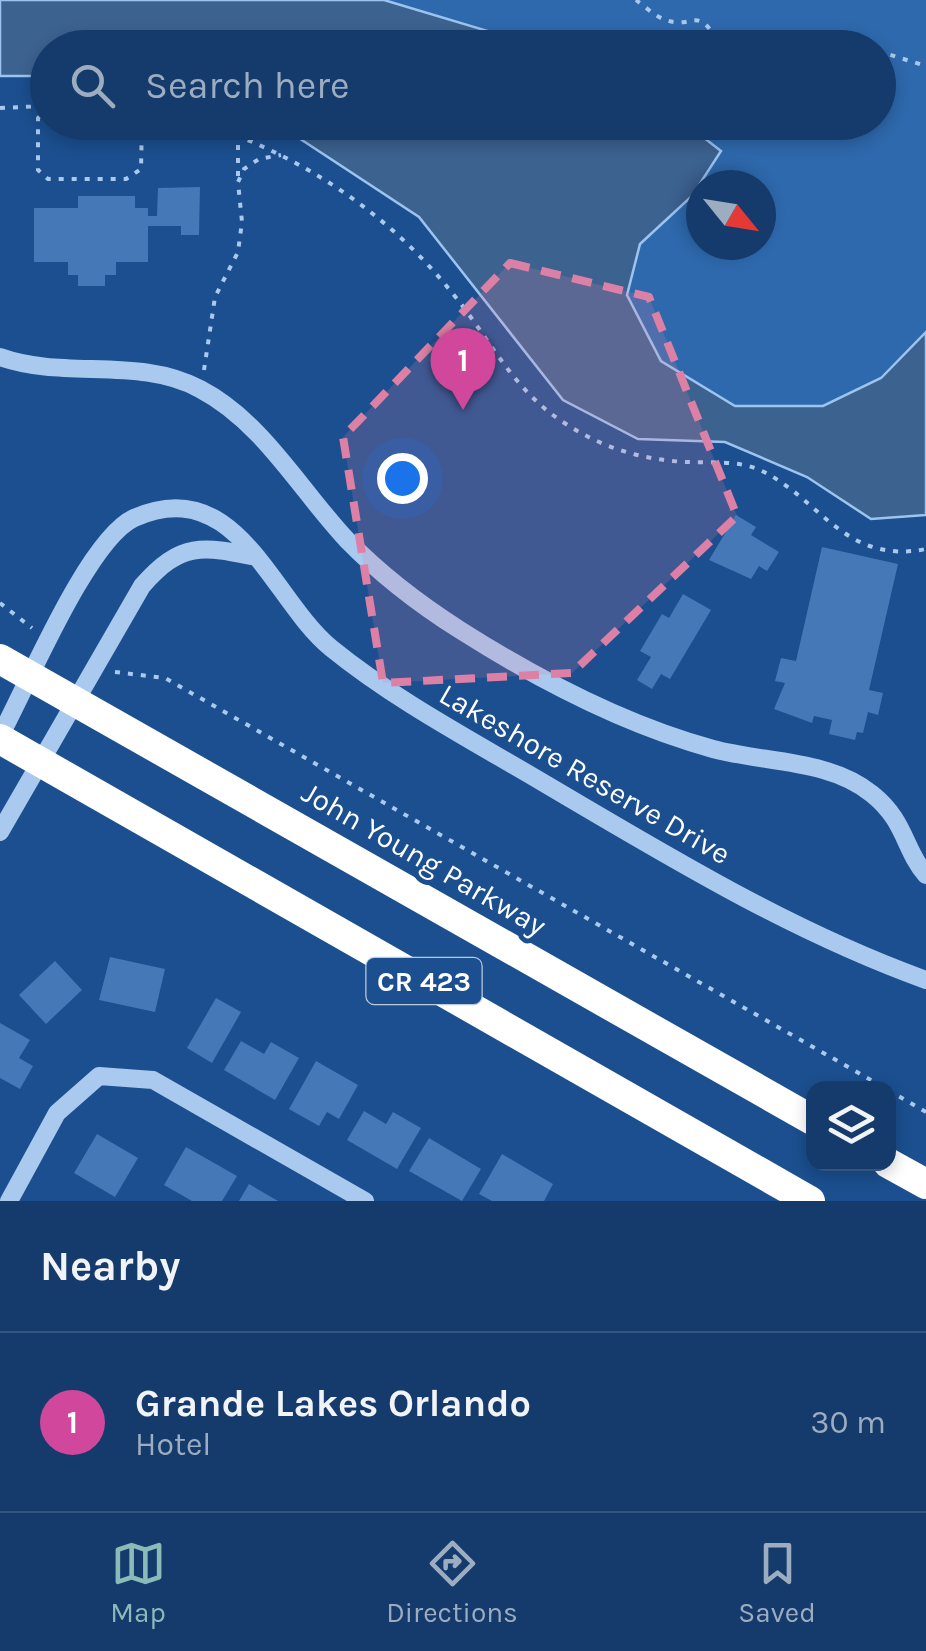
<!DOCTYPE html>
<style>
body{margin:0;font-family:Karla,sans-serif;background:#1d4271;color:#f1f3f6}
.controls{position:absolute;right:30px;bottom:30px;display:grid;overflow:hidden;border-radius:20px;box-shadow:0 5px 15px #0003}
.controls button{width:90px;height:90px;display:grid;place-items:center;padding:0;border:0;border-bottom:2px solid #33557e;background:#143b6b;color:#f1f3f6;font:50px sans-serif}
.compass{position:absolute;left:686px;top:170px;width:90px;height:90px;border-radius:50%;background:#143b6b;box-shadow:0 5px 15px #0003;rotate:120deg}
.you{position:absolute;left:402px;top:478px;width:35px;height:35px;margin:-25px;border:8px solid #fff;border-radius:50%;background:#1a73e8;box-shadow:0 0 0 15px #1a73e833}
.badge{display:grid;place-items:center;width:65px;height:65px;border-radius:50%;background:#8bbbb9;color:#fff;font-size:32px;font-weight:700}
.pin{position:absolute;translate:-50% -82px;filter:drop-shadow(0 2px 5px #0008)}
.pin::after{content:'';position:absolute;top:52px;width:35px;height:30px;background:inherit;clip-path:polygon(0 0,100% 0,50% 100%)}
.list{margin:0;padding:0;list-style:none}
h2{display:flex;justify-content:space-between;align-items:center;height:130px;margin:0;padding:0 40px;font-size:42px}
h2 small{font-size:32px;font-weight:400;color:#9dadc1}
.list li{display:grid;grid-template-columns:65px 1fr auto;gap:30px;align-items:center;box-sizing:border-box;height:180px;padding:0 40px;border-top:2px solid #33557e}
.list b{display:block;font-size:38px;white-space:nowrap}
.list p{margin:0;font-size:32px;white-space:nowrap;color:#9dadc1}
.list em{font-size:32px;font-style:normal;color:#9dadc1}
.icon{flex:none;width:55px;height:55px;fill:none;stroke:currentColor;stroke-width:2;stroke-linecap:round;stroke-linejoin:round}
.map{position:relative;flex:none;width:926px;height:1201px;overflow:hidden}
.search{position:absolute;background:#143b6b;box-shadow:0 5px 15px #0003;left:30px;right:30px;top:30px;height:110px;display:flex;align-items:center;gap:25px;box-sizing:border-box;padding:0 35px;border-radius:55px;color:#9dadc1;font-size:38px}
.sheet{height:310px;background:#143b6b}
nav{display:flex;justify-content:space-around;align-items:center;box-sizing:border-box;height:140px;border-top:2px solid #33557e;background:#143b6b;font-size:28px;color:#9dadc1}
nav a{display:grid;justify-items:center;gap:5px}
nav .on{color:#8bbbb9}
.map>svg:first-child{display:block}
.green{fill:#2e69ad;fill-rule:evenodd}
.water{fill:#3c6290;stroke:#9cc4f0;stroke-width:2.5}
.building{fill:#4478b7}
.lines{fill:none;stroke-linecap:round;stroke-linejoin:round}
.path{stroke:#a9c9ee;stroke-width:4;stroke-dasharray:5 8;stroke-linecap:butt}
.minor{stroke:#a9c9ee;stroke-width:18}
.highway{stroke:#fff;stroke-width:30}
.marked{fill:#dd80a5;fill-opacity:0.2;stroke:#dd80a5;stroke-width:8;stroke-dasharray:20 12;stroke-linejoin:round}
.labels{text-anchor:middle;stroke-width:10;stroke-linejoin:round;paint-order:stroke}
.shield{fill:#1b4f8f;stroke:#bbcadd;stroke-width:2.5}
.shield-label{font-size:28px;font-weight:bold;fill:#fff}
.street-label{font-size:30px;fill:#fff;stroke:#1b4f8f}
</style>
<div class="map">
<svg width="926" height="1201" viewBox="0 0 926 1201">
<rect width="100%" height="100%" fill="#1b4f8f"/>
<!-- green -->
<path class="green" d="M 387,0 L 926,0 L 926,331 L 880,377 L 823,405 L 734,405 L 661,361 L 627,295 L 640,244 L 693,197 L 722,151 L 687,123 L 878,122 L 878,48 L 542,47 ZM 701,185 L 761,185 L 761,245 L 701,245 Z"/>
<!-- water -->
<path class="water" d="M 0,0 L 384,0 L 541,47 L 48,48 L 47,76 L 0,76 Z
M 276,123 L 685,123 L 721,151 L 692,196 L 640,244 L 627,295 L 661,361 L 735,406 L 823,406 L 881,378 L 926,332 L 926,515 L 871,519 L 807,477 L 725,442 L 638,439 L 563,400 L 419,217 Z"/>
<!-- building -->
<path class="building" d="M 200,187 L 199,235 L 181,235 L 181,226 L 148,226 L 148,262 L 116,262 L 116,275 L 105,275 L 105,286 L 78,286 L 78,275 L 68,275 L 68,262 L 34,262 L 34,208 L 78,208 L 78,196 L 135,196 L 135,208 L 148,208 L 148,216 L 157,216 L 158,188 Z
M 736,515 L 756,527 L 751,535 L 779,552 L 767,571 L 759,566 L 751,579 L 709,560 Z
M 822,547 L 898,564 L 869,690 L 883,693 L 878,715 L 868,712 L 863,733 L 857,732 L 855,740 L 829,734 L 832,720 L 814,716 L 812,723 L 774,709 L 785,683 L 775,681 L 781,658 L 796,661 Z
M 683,594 L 711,610 L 670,679 L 661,674 L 652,689 L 637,680 L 651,657 L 640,651 L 662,614 L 669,618 Z
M 110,957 L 165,969 L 155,1012 L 99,1000 Z
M 55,961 L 82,990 L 46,1024 L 19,995 Z
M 216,998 L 241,1012 L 212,1063 L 187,1048 Z
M 0,1023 L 30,1040 L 19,1058 L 33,1066 L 20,1089 L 0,1078 Z
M 241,1041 L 264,1054 L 271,1042 L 299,1058 L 275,1100 L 224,1070 Z
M 316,1061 L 358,1085 L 339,1119 L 327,1112 L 319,1126 L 289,1109 Z
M 364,1111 L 386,1124 L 393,1112 L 421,1128 L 397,1169 L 347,1140 Z
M 97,1134 L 138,1158 L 115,1197 L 74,1173 Z
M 429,1138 L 481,1169 L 462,1201 L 409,1171 Z
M 186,1147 L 237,1176 L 222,1201 L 192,1201 L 164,1185 Z
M 502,1154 L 553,1184 L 544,1201 L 492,1201 L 479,1194 Z
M 249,1184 L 278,1201 L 239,1201 Z"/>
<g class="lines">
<!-- path -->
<path class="path" d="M 636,0 C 644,6 654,15 663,19 C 696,32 695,0 722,48
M 878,51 L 926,66
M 48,107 L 38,118 L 38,170 L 48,179 L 126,179 L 141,169 L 142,122
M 0,108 L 45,106
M 199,122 C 299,154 388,212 453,294 C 491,340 513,391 566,424 C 603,448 643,460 687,462 C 711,463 740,460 762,471 C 820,499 845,565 926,549
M 238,176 L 238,136
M 204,370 L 215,297 L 238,252 L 242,222 L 238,182 L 244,169 L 259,159 L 281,155
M 0,603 L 32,628
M 115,672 L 165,678 L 885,1088
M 888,1090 L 926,1112"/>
<!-- minor -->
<path class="minor" d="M 0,357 C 64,380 140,356 200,389 C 263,422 300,490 347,540 C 381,575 419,604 460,630 C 537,679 625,725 713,749 C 765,763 829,759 872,794 C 906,821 904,850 926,875
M 0,736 C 27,687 87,540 134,518 C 237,472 271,599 331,648 C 395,700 471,740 542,782 C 666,855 790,931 926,980
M 0,832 L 142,586 C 181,541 203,546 257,557
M 9,1201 L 57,1113 L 99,1076 L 153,1080 L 365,1201"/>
<!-- highway -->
<path class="highway" d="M 0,659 L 814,1121
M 0,739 L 810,1201
M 888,1163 L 926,1184"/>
</g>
<!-- marked area -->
<path class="marked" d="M 510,263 L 649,297 L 737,516 L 572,673 L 383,683 L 343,437 Z"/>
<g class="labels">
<!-- shield labels -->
<rect class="shield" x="366.5" y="958" width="115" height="46" rx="8"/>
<g class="shield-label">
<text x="424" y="991">CR 423</text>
</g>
<!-- street labels -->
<g class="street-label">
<text transform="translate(585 774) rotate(30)" y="10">Lakeshore Reserve Drive</text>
<text transform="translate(424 859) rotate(30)" y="10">John Young Parkway</text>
</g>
</g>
</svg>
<div class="controls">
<button><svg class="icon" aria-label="layers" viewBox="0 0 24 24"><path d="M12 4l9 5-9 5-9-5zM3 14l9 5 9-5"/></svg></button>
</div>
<svg class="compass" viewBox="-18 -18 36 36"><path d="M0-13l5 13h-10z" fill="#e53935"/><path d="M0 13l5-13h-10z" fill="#9dadc1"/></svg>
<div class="you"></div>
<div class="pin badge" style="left:463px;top:410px;background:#d1479c">1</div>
<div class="search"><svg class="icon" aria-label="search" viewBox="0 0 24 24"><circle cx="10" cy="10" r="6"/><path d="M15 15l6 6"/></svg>Search here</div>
</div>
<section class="sheet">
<h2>Nearby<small></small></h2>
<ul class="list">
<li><span class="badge" style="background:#d1479c">1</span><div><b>Grande Lakes Orlando</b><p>Hotel</p></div><em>30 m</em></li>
</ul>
</section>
<nav>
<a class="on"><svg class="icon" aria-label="map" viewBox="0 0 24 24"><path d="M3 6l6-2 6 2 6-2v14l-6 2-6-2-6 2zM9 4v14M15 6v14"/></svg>Map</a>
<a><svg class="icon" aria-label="directions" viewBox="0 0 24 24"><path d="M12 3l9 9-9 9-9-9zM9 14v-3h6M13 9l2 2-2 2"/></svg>Directions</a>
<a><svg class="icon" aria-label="saved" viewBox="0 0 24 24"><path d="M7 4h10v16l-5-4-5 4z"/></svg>Saved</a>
</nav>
